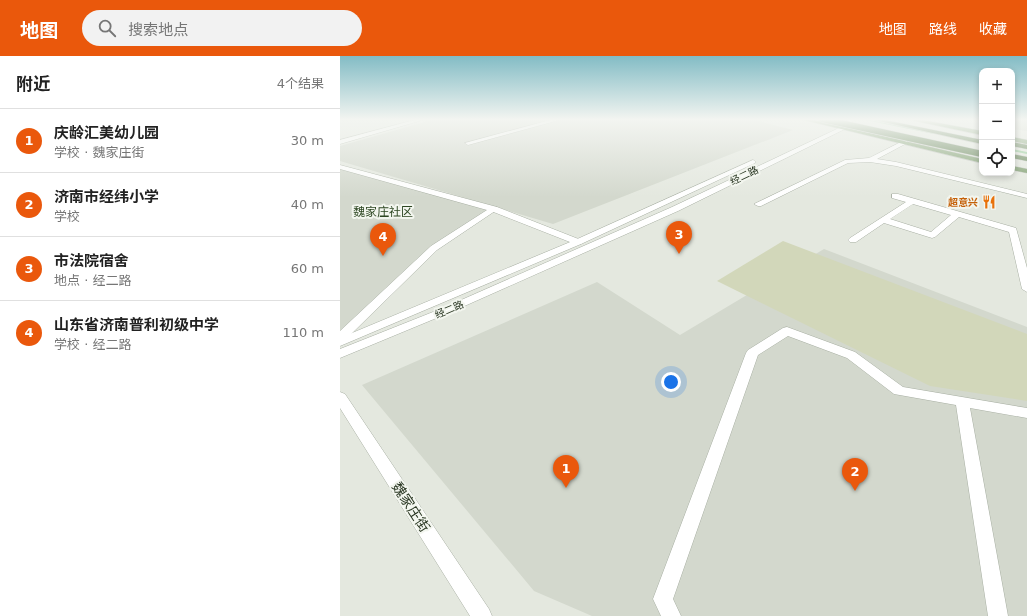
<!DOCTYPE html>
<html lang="zh">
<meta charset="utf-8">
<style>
body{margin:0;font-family:"DejaVu Sans","Noto Sans SC",sans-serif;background:#f2f2f2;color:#222}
.controls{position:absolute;right:12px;top:12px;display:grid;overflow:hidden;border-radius:8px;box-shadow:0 2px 6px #0003}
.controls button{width:36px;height:36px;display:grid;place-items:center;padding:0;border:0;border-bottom:1px solid #e0e0e0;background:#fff;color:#222;font:20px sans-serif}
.you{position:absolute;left:331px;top:326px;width:14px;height:14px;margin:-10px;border:3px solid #fff;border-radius:50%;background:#1a73e8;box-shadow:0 0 0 6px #1a73e833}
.badge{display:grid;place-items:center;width:26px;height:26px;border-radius:50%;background:#ea580c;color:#fff;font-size:13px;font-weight:700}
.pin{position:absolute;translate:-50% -33px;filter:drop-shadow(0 1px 2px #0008)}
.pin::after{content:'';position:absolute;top:21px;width:14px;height:12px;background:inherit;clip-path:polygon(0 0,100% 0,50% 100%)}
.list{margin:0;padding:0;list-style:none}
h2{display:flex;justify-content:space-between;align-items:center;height:52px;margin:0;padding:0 16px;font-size:17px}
h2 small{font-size:13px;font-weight:400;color:#767676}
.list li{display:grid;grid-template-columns:26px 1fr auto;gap:12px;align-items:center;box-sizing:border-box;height:64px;padding:0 16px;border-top:1px solid #e0e0e0}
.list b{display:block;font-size:15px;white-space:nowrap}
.list p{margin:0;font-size:13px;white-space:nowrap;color:#767676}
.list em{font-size:13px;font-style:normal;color:#767676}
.icon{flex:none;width:22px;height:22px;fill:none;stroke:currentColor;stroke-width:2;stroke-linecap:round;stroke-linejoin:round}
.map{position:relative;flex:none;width:687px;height:560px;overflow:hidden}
header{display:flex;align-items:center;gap:24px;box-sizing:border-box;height:56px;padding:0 20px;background:#ea580c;color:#fff}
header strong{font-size:19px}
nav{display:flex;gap:22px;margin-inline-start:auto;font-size:14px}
.search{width:280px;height:36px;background:#f2f2f2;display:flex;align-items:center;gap:10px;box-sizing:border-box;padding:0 14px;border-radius:22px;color:#767676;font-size:15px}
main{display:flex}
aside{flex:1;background:#fff}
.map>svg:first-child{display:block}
.built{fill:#d3d8cd}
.green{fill:#d2d7ba}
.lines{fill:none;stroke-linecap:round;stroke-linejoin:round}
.stream{fill:#8dc891;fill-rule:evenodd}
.service-casing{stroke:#a8afa3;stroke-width:1}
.minor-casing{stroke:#a8afa3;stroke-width:1}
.tertiary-casing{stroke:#a8afa3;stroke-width:1}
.primary-casing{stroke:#bfc3bd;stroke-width:1}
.trunk-casing{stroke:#bfc3bd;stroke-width:1}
.service{fill:#fff;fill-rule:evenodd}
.minor{fill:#fff;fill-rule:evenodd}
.tertiary{fill:#fff;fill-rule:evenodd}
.primary{fill:#789968;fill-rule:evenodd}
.trunk{fill:#5b7c4c;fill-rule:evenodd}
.trunk-bridge-casing{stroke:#bfc3bd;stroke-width:7;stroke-linecap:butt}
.trunk-bridge{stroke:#5b7c4c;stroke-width:6}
.labels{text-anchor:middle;stroke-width:4;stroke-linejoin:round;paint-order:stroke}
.far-street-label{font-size:10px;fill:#293622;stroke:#f3f6ef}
.far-food-label{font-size:10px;font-weight:bold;fill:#c56008;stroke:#f3f6ef;text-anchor:end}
.far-quarter-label{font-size:12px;fill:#2c4621;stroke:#f3f6ef}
.near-street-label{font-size:14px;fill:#293622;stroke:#f3f6ef}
</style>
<header>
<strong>地图</strong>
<div class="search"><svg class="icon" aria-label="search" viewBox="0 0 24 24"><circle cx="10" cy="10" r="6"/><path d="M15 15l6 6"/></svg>搜索地点</div>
<nav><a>地图</a><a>路线</a><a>收藏</a></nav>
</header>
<main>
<aside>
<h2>附近<small>4个结果</small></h2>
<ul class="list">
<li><span class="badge">1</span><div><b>庆龄汇美幼儿园</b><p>学校 · 魏家庄街</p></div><em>30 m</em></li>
<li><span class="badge">2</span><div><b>济南市经纬小学</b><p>学校</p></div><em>40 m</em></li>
<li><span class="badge">3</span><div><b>市法院宿舍</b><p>地点 · 经二路</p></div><em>60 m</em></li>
<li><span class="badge">4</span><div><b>山东省济南普利初级中学</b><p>学校 · 经二路</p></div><em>110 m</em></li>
</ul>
</aside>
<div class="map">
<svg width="687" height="560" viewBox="0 0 687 560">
<rect width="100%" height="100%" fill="#e4e8df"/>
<!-- built -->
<path class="built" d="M 95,63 L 410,63 L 453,74 L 213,168 L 0,105 L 0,90 Z
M 672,63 L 687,63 L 687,75 L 672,73 Z
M 0,111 L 154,153 L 98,189 L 10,271 L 0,275 Z
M 484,193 L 687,271 L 687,560 L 252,560 L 194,535 L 22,329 L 257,226 L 340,279 Z"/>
<!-- green -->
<path class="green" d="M 443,185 L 687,278 L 687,345 L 590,330 L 377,225 Z"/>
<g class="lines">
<!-- stream -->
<path class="stream" d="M 520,63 L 526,63 L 596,77 L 594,78 Z
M 672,93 L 687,96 L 687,98 L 672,95 Z"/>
<!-- service casing -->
<g class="service-casing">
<path id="service" d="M 0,109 L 157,151 L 158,153 L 97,194 L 4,285 L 0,286 L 0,275 L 91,190 L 147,154 L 0,113 Z"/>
</g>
<!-- minor casing -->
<g class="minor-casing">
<path id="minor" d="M 78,63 L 86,63 L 0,88 L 0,84 Z
M 214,63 L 223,63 L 128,89 L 125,87 Z
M 565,84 L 567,85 L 567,87 L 537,103 L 556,106 L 687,138 L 687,142 L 556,110 L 530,106 L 508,107 L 421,150 L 418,150 L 414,148 L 505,104 L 529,102 Z
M 552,138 L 558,138 L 676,172 L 687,212 L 687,236 L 682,233 L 669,176 L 619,161 L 595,181 L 592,182 L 544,167 L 516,186 L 510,186 L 508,184 L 510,182 L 566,146 L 552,142 ZM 573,148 L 611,159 L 591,176 L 550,163 Z
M 151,151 L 157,151 L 241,184 L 243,186 L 241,188 L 235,188 L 151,155 L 150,153 Z
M 447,271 L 515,296 L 563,331 L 687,352 L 687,362 L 630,352 L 668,560 L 648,560 L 616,349 L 554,338 L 507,302 L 448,280 L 418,299 L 333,543 L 341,560 L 321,560 L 313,543 L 406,297 L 408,294 L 443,272 Z"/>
</g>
<!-- tertiary casing -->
<g class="tertiary-casing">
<path id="tertiary" d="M 509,63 L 515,63 L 505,73 L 338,155 L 111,256 L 0,302 L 0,293 L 103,252 L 332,151 L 501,71 Z
M 413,104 L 415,105 L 415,107 L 241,188 L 0,290 L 0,282 L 235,184 Z
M 0,336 L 5,338 L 149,553 L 152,560 L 130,560 L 0,352 Z"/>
</g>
<!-- primary casing -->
<g class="primary-casing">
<path id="primary" d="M 460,63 L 469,63 L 642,103 L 642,107 Z
M 566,63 L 577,63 L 642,75 L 642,79 Z
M 672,81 L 687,84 L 687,88 L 672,85 Z
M 672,110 L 687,113 L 687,117 L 672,114 Z"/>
</g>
<!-- trunk casing -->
<g class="trunk-casing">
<path id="trunk" d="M 530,63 L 540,63 L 642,84 L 642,88 Z
M 672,86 L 687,89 L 687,93 L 672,90 Z
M 672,98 L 687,101 L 687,105 L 672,102 Z"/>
</g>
<!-- service -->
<use href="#service" class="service"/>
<!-- minor -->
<use href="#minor" class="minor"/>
<!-- tertiary -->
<use href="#tertiary" class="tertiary"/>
<!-- primary -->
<use href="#primary" class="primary"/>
<!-- trunk -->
<use href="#trunk" class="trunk"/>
<!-- trunk-bridge casing -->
<g class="trunk-bridge-casing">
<path id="trunk-bridge" d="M 482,63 L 642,98"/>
</g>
<!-- trunk-bridge -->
<use href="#trunk-bridge" class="trunk-bridge"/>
</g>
<!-- sky -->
<linearGradient id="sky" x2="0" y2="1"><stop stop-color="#83bcc5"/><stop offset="0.45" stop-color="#f3f5f1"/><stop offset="1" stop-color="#f3f5f1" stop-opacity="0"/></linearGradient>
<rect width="687" height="141" fill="url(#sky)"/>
<!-- icons -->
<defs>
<g id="restaurant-bare" transform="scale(1.08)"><path d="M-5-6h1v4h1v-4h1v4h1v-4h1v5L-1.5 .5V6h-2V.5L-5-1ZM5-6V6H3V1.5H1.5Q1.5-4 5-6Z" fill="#e8710a" stroke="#f3f6ef" stroke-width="2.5" paint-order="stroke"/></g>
</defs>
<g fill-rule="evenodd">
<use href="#restaurant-bare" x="649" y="146"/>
</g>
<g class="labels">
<!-- far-street labels -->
<g class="far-street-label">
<text transform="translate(404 119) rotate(-26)" y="4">经二路</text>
<text transform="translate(109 253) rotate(-23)" y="4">经二路</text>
</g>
<!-- far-food labels -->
<g class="far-food-label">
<text x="638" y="150">超意兴</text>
</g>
<!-- far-quarter labels -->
<g class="far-quarter-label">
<text x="43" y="160">魏家庄社区</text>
</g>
<!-- near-street labels -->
<g class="near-street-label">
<text transform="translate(71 451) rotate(57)" y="5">魏家庄街</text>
</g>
</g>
</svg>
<div class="controls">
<button>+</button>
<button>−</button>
<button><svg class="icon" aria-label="locate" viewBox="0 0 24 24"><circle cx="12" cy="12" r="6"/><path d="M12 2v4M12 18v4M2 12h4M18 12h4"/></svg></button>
</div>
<div class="you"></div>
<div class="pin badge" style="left:226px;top:432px">1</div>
<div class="pin badge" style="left:515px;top:435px">2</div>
<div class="pin badge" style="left:339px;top:198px">3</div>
<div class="pin badge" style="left:43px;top:200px">4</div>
</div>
</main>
